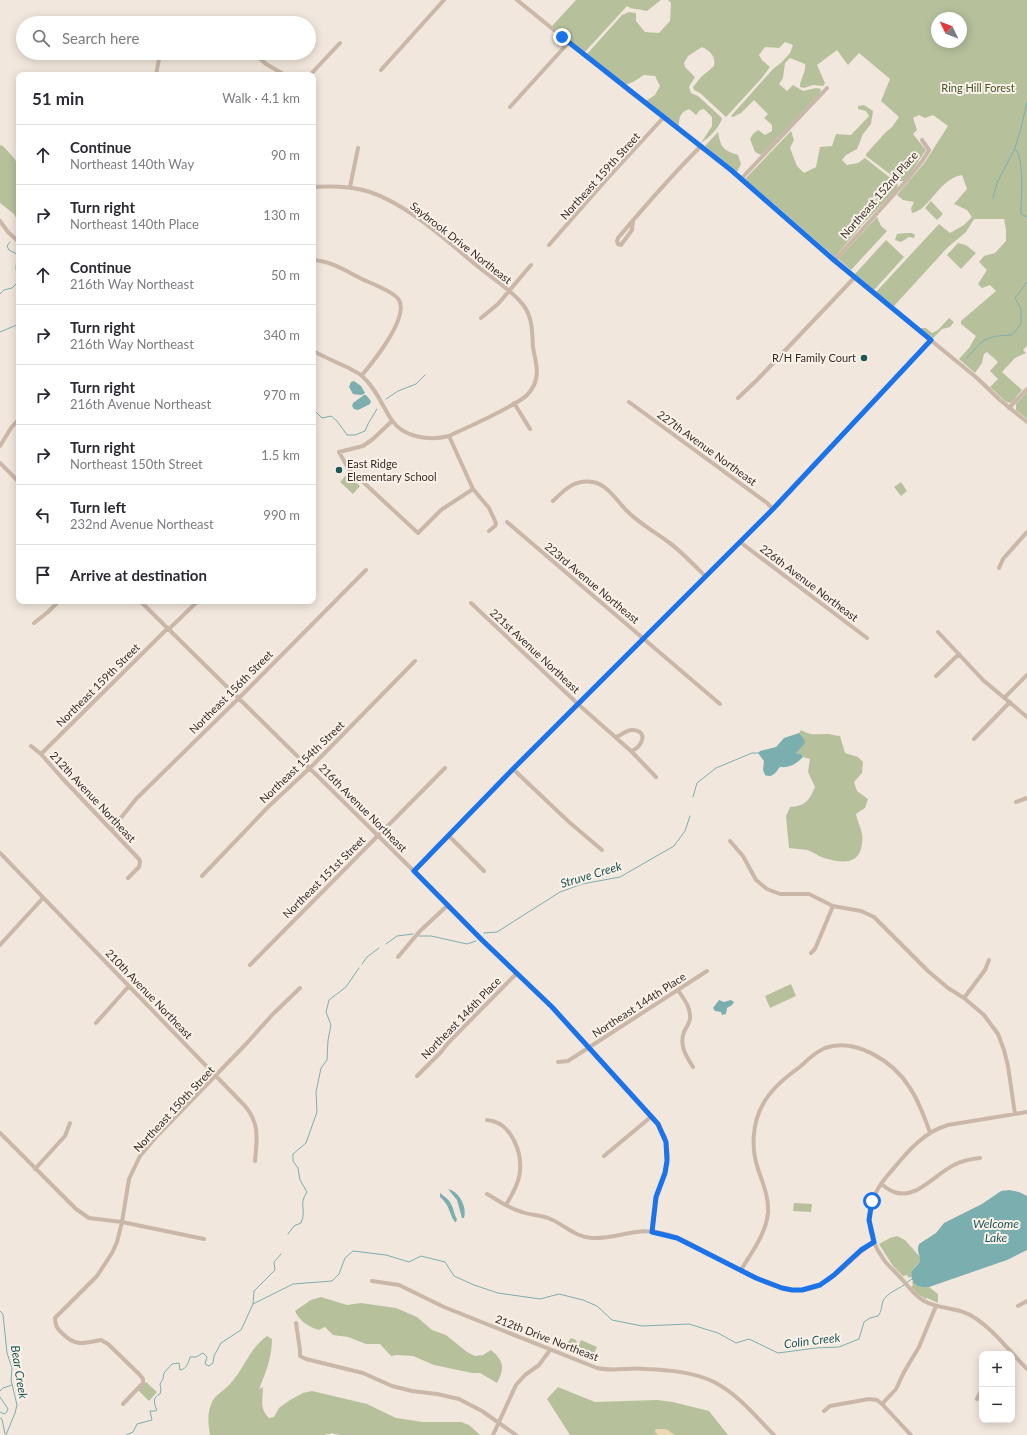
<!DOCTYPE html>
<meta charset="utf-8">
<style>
body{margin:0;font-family:Lato,sans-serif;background:#f7f7f7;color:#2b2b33}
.controls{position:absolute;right:12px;bottom:12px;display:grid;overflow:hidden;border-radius:8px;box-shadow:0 2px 10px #0003}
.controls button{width:36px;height:36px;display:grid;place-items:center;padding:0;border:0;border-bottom:1px solid #e1e1e2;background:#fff;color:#2b2b33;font:20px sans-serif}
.compass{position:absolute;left:931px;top:12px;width:36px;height:36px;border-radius:50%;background:#fff;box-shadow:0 2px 10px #0003;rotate:313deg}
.stop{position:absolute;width:12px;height:12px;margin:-9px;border:3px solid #1a73e8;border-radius:50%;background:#fff}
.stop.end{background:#1a73e8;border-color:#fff;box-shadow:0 1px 4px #0008}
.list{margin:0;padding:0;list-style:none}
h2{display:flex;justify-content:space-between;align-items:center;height:52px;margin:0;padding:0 16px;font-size:17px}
h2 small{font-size:13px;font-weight:400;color:#7c7c81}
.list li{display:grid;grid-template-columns:26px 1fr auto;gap:12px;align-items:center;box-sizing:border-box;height:60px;padding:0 16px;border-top:1px solid #e1e1e2}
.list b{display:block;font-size:15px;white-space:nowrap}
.list p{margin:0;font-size:13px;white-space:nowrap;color:#7c7c81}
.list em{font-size:13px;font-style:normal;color:#7c7c81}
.icon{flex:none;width:22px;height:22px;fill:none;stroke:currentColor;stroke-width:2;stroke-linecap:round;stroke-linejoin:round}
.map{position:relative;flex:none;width:1027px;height:1435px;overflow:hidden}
.search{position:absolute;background:#fff;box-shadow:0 2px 10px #0003;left:16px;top:16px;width:300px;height:44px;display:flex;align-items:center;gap:10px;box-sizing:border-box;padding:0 14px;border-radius:22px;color:#7c7c81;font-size:15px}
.panel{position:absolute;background:#fff;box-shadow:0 2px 10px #0003;left:16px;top:72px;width:300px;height:532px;border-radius:8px}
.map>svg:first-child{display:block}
.green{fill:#b6c19c;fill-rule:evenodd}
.sand{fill:#edd8b3}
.water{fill:#7baeaf}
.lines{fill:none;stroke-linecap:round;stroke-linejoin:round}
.stream{stroke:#7baeaf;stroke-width:1}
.minor{stroke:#cab7a8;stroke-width:4}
.route{stroke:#1a73e8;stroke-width:5}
.poi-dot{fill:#1e5659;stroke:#faf2e9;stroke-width:1.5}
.labels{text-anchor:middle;stroke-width:4;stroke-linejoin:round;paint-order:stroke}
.park-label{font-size:11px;fill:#47552c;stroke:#faf2e9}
.street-label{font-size:11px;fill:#372d28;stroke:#faf2e9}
.poi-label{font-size:11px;fill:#372d28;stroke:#faf2e9;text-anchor:end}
.water-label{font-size:12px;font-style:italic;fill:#1e5659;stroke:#faf2e9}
</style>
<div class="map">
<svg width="1027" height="1435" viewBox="0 0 1027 1435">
<rect width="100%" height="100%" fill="#f2e7dc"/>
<!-- green -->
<path class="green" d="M 576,0 L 661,0 L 647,11 C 641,9 632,10 627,6 L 584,53 L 552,26 Z
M 668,0 L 1027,0 L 1027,346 L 1023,350 L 1026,353 L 1015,358 L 1002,372 L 1022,390 L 1011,403 L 1006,402 L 990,387 L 998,379 L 990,371 L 998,362 L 987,352 L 984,354 L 982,363 L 975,373 L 959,359 L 969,348 L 976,336 L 961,324 L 961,321 L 996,291 L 990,285 L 982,288 L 978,284 L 987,270 L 979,262 L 984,256 L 995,253 L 1006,241 L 1006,230 L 1004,219 L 974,219 L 966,232 L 947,248 L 894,306 L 876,292 L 939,224 L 950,233 L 964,225 L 972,217 L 967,210 L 954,204 L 967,189 L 962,175 C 943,178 934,199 921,209 C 918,211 915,212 912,213 L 911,208 L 914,202 L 903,200 L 897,195 L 925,162 L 948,126 L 933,115 L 925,118 L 919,115 L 913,118 L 917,130 L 913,134 L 926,150 L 910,174 L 904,181 L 899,181 L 866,156 L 866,154 L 885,133 L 892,127 L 899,117 L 881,101 L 890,79 L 859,53 L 848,65 L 837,50 L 817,65 L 825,83 L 823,86 L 813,85 L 804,88 L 800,87 C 800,78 806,74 805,64 L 790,58 L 785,63 L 783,78 L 779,84 L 787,91 L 793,85 L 803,91 L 816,88 L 821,89 L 820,93 L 761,155 L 755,152 L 750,139 L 753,134 L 758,130 L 765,135 L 772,131 L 772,125 L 764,118 L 768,114 L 754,100 L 741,113 L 733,117 L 731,116 L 773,69 L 782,62 L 790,53 L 793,45 L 785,42 L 779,48 L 765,47 L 759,55 L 762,60 L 770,67 L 761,79 L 726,117 L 700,93 L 694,90 L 693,87 L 701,77 L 714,66 C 716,56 710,51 702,47 L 688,56 L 684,63 L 685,67 L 695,77 L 689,87 L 691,93 L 698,96 L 722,118 C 720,127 709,138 701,143 L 712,126 L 712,117 L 704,109 L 700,110 L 696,115 L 689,109 C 680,113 679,117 679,126 L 646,101 L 655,95 L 660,86 L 655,76 L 644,75 L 633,82 L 625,85 L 586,55 L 622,15 L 629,12 L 636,13 L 636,21 L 645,32 L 659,33 L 670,21 L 671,3 ZM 937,18 L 961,18 L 961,42 L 937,42 Z
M 864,105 L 873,111 L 871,124 L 863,134 L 857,149 L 846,155 L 842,160 L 847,165 L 858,163 L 865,158 L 898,184 L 897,189 L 863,224 L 835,257 L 745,179 L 791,131 L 794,140 L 790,148 L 797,166 L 804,173 L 816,167 L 820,147 L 832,146 L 836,134 L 851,135 L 869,116 L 866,111 L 858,109 L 858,106 Z
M 718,132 C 721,148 723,150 738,155 L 741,164 L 737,172 L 705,146 Z
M 0,145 L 3,146 L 14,158 L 19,166 L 19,219 L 16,218 L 14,214 L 0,203 Z
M 931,201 L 943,214 L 937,220 L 925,208 Z
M 877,217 L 881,226 L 887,231 L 851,270 L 838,259 Z
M 906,233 L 912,233 L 915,235 L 914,238 L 909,237 L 901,242 L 895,240 L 897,234 Z
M 886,240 L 904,257 L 874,290 L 855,274 Z
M 958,243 L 966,245 L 976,253 L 961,269 L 947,255 Z
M 949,318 L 954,322 L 950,327 L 942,329 L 933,338 L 920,328 L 926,328 L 932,333 L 938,330 Z
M 1027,392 L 1027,419 L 1016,410 L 1016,404 Z
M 347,474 L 360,486 L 353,494 L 340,482 Z
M 901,482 L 907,491 L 901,496 L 894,487 Z
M 801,730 C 812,736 816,734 827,734 C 831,734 836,736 840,736 L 845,753 L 858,757 L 863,762 L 862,773 L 854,782 L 857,791 L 868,799 L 865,808 L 856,814 C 857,821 861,827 862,834 C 863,839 862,845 861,849 C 856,866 838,862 824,858 C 818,856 813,852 807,850 C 802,849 795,849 789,848 L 786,816 L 790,807 C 805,806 809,801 815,787 L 808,772 L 810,759 L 803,757 L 801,754 L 796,753 L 804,739 L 799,733 Z
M 791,984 L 796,996 L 770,1008 L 765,996 Z
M 794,1203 L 812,1204 L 811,1212 L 793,1211 Z
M 897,1236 L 905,1240 L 920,1257 L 920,1261 L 911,1272 L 912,1276 L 909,1278 L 907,1275 L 903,1276 L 893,1266 L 879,1244 L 890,1238 Z
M 914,1281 C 919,1287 922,1288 929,1287 L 938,1294 L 938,1303 L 927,1298 L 926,1299 L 919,1295 L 911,1287 L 913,1285 L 912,1282 Z
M 321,1297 L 347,1305 L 361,1303 L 396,1308 L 417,1317 L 432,1330 L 446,1335 L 467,1352 L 475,1356 L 483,1355 L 491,1350 C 504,1361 505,1368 497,1383 L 480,1373 L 472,1373 L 434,1365 L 413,1356 L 397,1355 L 391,1356 L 380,1344 L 366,1344 L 348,1337 L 333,1335 L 325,1327 L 319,1330 C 309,1327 299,1321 295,1311 L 311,1300 Z
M 267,1336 L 272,1339 C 272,1357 266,1372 259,1389 L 263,1387 C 263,1400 259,1408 269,1418 L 274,1417 L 279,1408 L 290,1400 L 303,1393 L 312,1391 L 367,1404 L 396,1418 L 423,1422 L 461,1422 L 469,1425 L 480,1435 L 340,1435 L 331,1433 L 331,1434 L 326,1434 L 325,1435 L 210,1435 C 208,1423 207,1413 212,1402 C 215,1395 225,1390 230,1384 C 245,1368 248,1350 267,1336 Z
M 571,1338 L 576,1340 L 577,1343 L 573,1349 L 570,1350 L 566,1345 Z
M 581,1340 L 597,1347 L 591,1361 L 575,1354 Z
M 146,1382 L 157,1392 L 149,1401 L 138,1390 Z
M 558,1387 L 595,1402 L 657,1400 L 673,1402 L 709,1411 L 728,1435 L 570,1435 L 547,1399 Z"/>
<!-- sand -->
<path class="sand" d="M 657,1429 L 666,1429 L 675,1435 L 658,1435 L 655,1432 L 655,1430 Z"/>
<!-- water -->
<path class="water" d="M 354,381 L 361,386 L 365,393 L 364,394 L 361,395 L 353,394 L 349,387 L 351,382 Z
M 364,395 L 366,395 L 371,401 L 370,404 L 358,410 L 354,409 L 352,406 L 353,403 Z
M 799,733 L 804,739 L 805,743 L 796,753 L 801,754 L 803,757 C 796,764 790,768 780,767 C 775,773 773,778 765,775 L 763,770 L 764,761 L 758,753 L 760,751 L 776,747 L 784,738 Z
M 719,1000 L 724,1002 L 731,1000 L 734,1002 L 732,1005 L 727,1008 L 726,1014 L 722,1015 L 721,1012 L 715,1011 L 713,1008 Z
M 448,1189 C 460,1192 467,1207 464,1218 L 462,1218 L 457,1200 Z
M 1009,1190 L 1019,1192 L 1027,1196 L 1027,1250 L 1007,1260 L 929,1287 C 922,1288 914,1286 912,1279 C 911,1276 912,1274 911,1272 C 914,1268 918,1265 920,1261 C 921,1256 916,1253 919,1244 L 936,1233 L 944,1223 L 982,1204 L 1001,1191 Z
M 440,1193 C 445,1197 450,1200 452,1206 C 454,1210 454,1214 457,1219 L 456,1222 L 455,1222 C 448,1212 450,1205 440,1197 Z"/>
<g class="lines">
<!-- stream -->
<path class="stream" d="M 1015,149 C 1025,158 1021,200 1021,214 L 1027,217
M 993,198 L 997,183 L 1015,148 L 1021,128 L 1027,102
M 17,235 L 19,224
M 10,242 L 7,246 L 9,250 L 17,254 L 16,269 L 19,280
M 0,294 L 4,290 L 12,288 L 19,281
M 0,332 L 19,324
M 967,358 C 984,338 986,336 1012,335 L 1021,324 L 1021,309 L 1015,298 L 1027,282
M 386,399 L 398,391 L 416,384 L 425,375
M 313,409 L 322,418 L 331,416 L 337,421 L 347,435 L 355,435 L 365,431 L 368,424 L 377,409
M 693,797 L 697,783 L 716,768 L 752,753 L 758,753
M 484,933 L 497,932 L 560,892 L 582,884 L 620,877 L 674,846 L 685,831 L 690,816
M 419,936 L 431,936 L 467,944 L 476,941
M 386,944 L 397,936 L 413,934
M 362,964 L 367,957 L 379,948
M 288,1234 L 294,1226 L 301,1223 C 307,1209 298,1205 307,1192 L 300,1180 L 298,1168 L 293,1161 L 293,1154 L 306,1143 L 317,1112 L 316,1092 L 321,1068 L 327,1060 L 328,1040 L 331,1025 L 326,1012 L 329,1000 L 346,987 L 359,968
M 906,1283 L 912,1279
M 253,1304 L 293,1284 L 332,1281 L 339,1274 L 345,1258 L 353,1251 L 386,1255 L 409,1262 L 421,1256 L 445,1262 L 454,1276 L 474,1285 L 498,1293 L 540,1299 L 559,1294 L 583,1300 L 597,1306 L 612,1320 L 642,1326 L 689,1324 L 718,1333 L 736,1343 L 749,1339 L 778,1353 L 816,1348 L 839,1347 L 859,1339 L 864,1322 L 870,1318 L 878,1316 C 882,1311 881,1307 883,1301 C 886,1294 898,1289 904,1285
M 0,1311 L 3,1314 L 7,1353 L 12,1368 L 11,1380 L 17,1405 L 15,1413 L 6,1435
M 0,1391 L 3,1388 L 12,1385
M 0,1397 L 8,1409 L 6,1413 L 4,1414 L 0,1412
M 0,1418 L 2,1419 L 5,1434
M 126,1435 L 133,1432 L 137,1424 L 152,1420 L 150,1411 L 155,1411 L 157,1410 C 154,1404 152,1397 160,1394 L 161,1390 L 160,1384 L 163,1379 L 164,1373 L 172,1364 L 179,1363 L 180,1370 C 187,1369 188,1363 190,1357 L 196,1357 L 203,1353 L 207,1357 L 205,1364 L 209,1366 L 213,1363 L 214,1356 L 221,1343 L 241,1330 L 253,1304 L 254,1291 L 275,1270 L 274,1262 L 281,1254"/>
<!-- minor -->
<path class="minor" d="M 517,0 L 629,91 L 731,170 L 834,261 L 977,378 L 1000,400 L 1027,422
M 195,23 C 202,17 215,16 222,23
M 148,53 L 159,59
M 254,53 L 266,64 L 285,75
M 381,70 L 444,0
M 156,75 L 159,59 L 164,53
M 310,75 L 340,43
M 510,107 L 569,42
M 741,179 L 827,88
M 313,187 C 332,186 351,186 370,192 C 409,205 449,243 481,269 C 495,280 514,292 524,306 C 533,319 532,333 533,347 C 535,360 540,373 534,385 C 531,391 527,396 522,399 C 501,413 472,425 449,436
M 350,187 L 358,148
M 633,220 L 632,230 L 621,245 L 618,244 L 617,241 L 618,238 C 645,206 672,175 701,146
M 0,221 L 8,232 L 19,242
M 549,245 L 606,180 L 663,118
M 313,260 C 331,261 346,271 362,279 C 372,284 393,291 399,300 C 409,318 373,362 362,375
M 834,261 L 906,181 L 923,160 L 929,150 L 922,140
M 481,318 L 498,304 L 531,265
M 313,351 C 325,357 337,363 349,368 C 353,371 359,373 362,376 C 375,387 382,405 391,419 C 403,438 430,441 449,436 L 473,489 L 489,508 L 496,523 L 495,526 L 489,531
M 738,398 L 757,380 L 855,277
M 629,402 L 767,503 L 773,509
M 514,403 L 530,429
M 1009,408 L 1027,389
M 392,421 L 373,439 L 363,446 L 339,452 L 348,468 L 418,533 L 441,510 L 473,489
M 0,446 L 11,428 L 19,419
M 0,463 L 19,482
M 553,501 C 565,489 575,479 593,482 C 608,485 617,501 627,511 C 639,523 653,531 667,541 C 681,551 693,564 705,576
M 507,522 L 720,704
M 740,542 L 867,638
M 999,568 L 1003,559 L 1027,532
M 140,601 L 429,886 L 482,940 L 552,1007 L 655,1120 L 665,1137 L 668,1155 L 665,1173 L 656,1197 L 652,1232
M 471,603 L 579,705 L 631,751 L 656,777
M 34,623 L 48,612 L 59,601
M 169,629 L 198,601
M 938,632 L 983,680 L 1027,717
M 936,676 L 959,654
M 1005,697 L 1027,675
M 615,737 C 622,736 626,729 633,730 C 649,731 642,748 631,751
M 974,739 L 1010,702
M 31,746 L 41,754 L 62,778 L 139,859 L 140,862 L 139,867 L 128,878
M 41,754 L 168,628
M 513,769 L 569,822 L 602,850
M 1016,802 L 1027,798
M 112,829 L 136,799 L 241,696 L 366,570
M 448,835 L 484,871
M 730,841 L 743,856 L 756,880 L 767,889 L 780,894 L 809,894 L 833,906 L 861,911 L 874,917 L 928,971 L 948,988 L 964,998 L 984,1015 L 998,1034 L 1004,1050 L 1008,1066 L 1015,1114
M 0,853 L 245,1106 C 260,1124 257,1139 255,1161
M 414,871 L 513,769 L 773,509 L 931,340
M 202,876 L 268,807 L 313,765 L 415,661
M 0,945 L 43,898
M 811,953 L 815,949 L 833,906
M 398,957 L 420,931 L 448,905
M 250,965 L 445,768
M 678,990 C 683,998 691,1007 690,1018 C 690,1023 686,1027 684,1032 C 679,1045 686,1056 693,1067
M 964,998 L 985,970 L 989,960
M 96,1023 L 129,986
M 558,1062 L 568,1061 L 707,971
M 417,1076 L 441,1052 L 448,1043 L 517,973
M 1027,1112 L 948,1125 C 921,1133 905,1155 888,1175 C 865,1201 863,1231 884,1260 C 888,1266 894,1270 898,1275 C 907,1284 913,1295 924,1301 C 940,1310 960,1307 975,1318 C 995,1331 1010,1352 1027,1369
M 487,1120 C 512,1122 524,1155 519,1177 C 517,1187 511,1196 506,1205
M 0,1133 L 76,1209 L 89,1218 L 122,1222 L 204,1239
M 604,1156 L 652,1116
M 35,1169 L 65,1136 L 70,1123
M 881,1184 C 885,1187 889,1190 894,1192 C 917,1200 935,1174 954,1165 C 963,1160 971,1159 980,1158
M 487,1194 C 498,1200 509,1209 522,1212 C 530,1215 540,1215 548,1218 C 564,1224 574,1237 592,1238 C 607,1239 621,1234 636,1232 C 650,1230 665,1233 678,1238 C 710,1251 769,1294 802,1290 C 832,1287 850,1257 874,1242
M 741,1270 C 751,1253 766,1234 768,1213 C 769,1197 763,1184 758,1169 C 751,1148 752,1124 763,1104 C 772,1088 786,1077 801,1066 C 808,1059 816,1052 825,1048 C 856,1037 894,1062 910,1088 C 919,1101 924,1117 930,1132
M 372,1281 L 399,1285 L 444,1307 L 597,1368 C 615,1372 629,1367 646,1369 C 668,1370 694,1372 714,1382 C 738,1394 756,1417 774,1435
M 1018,1306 L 1027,1301
M 296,1323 L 300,1350 L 300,1356 L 306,1359 L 363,1373 L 392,1386 L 412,1391 L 437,1394 L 459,1399 L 482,1411 L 516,1435
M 977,1399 L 982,1389
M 123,1404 L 143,1383 L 143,1379 L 140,1375 L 108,1344 L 101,1340 C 84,1343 76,1347 63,1334 C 57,1329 55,1325 55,1318 L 97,1276 L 112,1253 L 117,1242 L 122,1222 L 129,1179 L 140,1156 L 157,1136 L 246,1044 L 273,1014 L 300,988
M 882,1404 L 896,1389 L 904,1372 L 919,1347 L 936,1306
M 824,1411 L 830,1406 L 869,1399 L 877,1400 L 882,1404 L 911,1435
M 493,1435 L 516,1385 L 525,1375 L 539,1365 L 550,1350"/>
</g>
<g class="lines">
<!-- route -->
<path class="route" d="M 562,37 L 731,170 L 834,260 L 931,340 L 773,509 L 513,769 L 414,871 L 482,940 L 552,1007 L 658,1124 L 666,1142 L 667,1161 L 665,1173 L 656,1197 L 652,1232 L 677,1238 L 756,1278 L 782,1288 L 792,1290 L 802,1290 L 820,1285 L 834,1275 L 861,1250 L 874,1242 L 869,1220 L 872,1201"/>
</g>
<!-- markers -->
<g class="poi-dot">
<circle cx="864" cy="358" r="4"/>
<circle cx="339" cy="470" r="4"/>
</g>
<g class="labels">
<!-- park labels -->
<g class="park-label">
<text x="978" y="92">Ring Hill Forest</text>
</g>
<!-- street labels -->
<g class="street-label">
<text transform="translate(600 176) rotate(-48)" y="4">Northeast 159th Street</text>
<text transform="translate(879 195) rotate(-49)" y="4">Northeast 152nd Place</text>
<text transform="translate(461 243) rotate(38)" y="4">Saybrook Drive Northeast</text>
<text transform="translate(707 448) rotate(36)" y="4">227th Avenue Northeast</text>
<text transform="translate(592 583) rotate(40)" y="4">223rd Avenue Northeast</text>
<text transform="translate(809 583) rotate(37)" y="4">226th Avenue Northeast</text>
<text transform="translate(535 651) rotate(43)" y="4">221st Avenue Northeast</text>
<text transform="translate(98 685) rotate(-45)" y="4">Northeast 159th Street</text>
<text transform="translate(231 692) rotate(-45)" y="4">Northeast 156th Street</text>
<text transform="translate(302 762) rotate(-44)" y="4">Northeast 154th Street</text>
<text transform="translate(93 797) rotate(47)" y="4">212th Avenue Northeast</text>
<text transform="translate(363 808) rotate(45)" y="4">216th Avenue Northeast</text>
<text transform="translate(324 877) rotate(-45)" y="4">Northeast 151st Street</text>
<text transform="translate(149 994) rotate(46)" y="4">210th Avenue Northeast</text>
<text transform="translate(639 1005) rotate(-33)" y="4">Northeast 144th Place</text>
<text transform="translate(461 1018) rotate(-46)" y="4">Northeast 146th Place</text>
<text transform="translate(174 1109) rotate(-47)" y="4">Northeast 150th Street</text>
<text transform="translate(547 1338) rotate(21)" y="4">212th Drive Northeast</text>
</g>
<!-- poi labels -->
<g class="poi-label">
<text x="856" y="362">R/H Family Court</text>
<text x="347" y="468" text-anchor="start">East Ridge<tspan x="347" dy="13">Elementary School</tspan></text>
</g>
<!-- water labels -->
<g class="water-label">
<text transform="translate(591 875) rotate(-17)" y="4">Struve Creek</text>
<text x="996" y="1228">Welcome<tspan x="996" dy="14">Lake</tspan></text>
<text transform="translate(812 1341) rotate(-7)" y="4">Colin Creek</text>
<text transform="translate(19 1372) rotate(81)" y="4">Bear Creek</text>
</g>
</g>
</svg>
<div class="controls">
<button>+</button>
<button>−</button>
</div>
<svg class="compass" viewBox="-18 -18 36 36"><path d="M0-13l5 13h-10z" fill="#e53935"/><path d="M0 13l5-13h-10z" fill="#7c7c81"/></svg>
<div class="stop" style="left:872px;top:1201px"></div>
<div class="stop end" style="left:562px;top:37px"></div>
<div class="search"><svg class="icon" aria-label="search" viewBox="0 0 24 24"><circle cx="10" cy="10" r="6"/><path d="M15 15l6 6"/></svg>Search here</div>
<section class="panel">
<h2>51 min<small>Walk · 4.1 km</small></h2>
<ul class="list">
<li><svg class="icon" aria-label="ahead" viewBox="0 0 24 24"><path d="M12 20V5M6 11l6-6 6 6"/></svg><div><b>Continue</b><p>Northeast 140th Way</p></div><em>90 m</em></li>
<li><svg class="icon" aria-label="right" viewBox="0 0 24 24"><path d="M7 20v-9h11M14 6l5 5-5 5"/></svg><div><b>Turn right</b><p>Northeast 140th Place</p></div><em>130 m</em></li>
<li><svg class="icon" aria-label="ahead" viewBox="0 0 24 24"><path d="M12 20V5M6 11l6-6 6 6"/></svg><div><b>Continue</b><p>216th Way Northeast</p></div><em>50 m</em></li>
<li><svg class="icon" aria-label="right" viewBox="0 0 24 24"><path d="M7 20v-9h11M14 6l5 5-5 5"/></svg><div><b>Turn right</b><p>216th Way Northeast</p></div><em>340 m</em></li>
<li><svg class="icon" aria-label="right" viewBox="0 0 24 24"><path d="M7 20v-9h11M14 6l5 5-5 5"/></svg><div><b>Turn right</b><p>216th Avenue Northeast</p></div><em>970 m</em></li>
<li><svg class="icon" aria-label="right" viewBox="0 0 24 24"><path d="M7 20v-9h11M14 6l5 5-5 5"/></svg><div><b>Turn right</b><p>Northeast 150th Street</p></div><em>1.5 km</em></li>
<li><svg class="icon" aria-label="left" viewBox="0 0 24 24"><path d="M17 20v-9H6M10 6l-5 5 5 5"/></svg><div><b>Turn left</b><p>232nd Avenue Northeast</p></div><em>990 m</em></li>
<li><svg class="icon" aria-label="arrive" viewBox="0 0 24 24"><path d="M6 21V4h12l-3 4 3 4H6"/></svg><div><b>Arrive at destination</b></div></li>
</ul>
</section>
</div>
